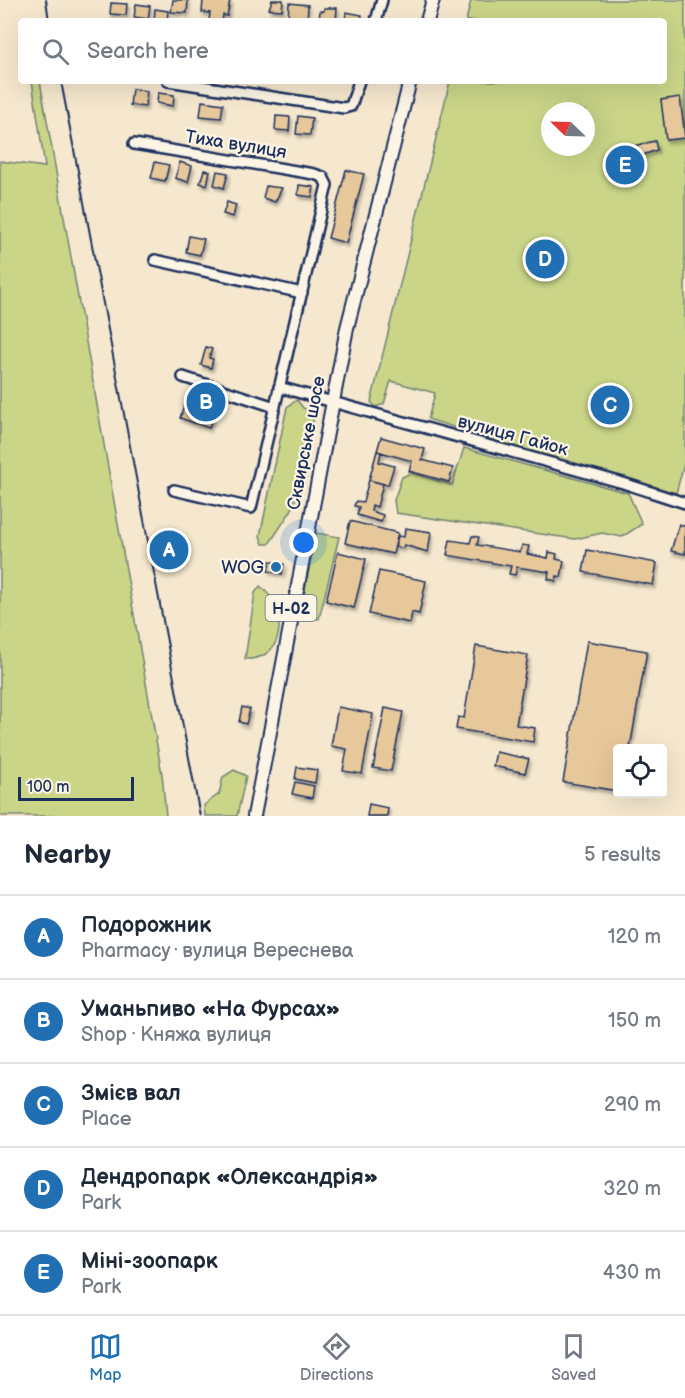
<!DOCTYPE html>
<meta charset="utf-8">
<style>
body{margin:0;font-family:"Balsamiq Sans",sans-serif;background:#f2f2f3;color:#1f2937}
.controls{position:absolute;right:18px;bottom:18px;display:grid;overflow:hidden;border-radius:6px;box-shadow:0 6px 24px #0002}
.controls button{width:54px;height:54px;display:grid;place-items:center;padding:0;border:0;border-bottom:2px solid #e0e1e3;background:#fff;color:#1f2937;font:30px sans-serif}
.compass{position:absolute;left:541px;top:102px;width:54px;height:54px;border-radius:50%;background:#fff;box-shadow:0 6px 24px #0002;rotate:293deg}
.scale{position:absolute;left:18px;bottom:15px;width:116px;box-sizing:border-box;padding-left:6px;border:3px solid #1b2f5e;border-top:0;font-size:16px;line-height:21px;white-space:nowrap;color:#1b2f5e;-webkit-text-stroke:4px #fcf5e5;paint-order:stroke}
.you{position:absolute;left:304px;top:543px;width:21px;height:21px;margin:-15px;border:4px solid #fff;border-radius:50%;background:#1a73e8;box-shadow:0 0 0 9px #1a73e833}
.badge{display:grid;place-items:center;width:39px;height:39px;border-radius:50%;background:#1f6fb2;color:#fff;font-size:20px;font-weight:700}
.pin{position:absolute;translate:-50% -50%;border:3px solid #fff;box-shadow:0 2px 6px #0006}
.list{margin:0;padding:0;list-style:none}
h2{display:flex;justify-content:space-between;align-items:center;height:78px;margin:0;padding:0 24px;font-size:26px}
h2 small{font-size:20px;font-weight:400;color:#747a83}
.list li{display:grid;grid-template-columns:39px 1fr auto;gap:18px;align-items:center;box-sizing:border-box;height:84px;padding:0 24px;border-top:2px solid #e0e1e3}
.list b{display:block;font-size:22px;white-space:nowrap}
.list p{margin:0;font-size:20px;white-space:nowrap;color:#747a83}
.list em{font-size:20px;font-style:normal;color:#747a83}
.icon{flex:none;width:33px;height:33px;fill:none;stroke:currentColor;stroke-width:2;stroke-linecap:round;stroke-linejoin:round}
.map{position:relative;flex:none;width:685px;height:816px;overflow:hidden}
.search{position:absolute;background:#fff;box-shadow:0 6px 24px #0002;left:18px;right:18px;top:18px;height:66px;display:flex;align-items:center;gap:15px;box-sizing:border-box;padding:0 21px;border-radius:6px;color:#747a83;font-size:22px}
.sheet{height:498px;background:#fff}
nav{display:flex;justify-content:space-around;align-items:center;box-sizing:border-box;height:84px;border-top:2px solid #e0e1e3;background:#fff;font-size:16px;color:#747a83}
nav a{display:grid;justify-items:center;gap:3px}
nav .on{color:#1f6fb2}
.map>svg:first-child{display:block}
.green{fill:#cad588;stroke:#728273;stroke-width:1.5;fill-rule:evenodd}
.building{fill:#e7c89a;stroke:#1b2f5e;stroke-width:1.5;filter:url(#shadow)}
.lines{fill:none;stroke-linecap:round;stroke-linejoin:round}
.minor-casing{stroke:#1b2f5e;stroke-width:14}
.major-casing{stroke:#1b2f5e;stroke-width:16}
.minor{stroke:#fcf5e5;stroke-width:9}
.major{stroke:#fcf5e5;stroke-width:12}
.rail{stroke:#1b2f5e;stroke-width:2}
.poi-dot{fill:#1f6fb2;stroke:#fcf5e5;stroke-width:2}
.labels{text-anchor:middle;stroke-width:4.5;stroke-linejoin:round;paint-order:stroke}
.shield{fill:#fcf5e5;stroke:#5e6a86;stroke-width:1.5}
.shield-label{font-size:16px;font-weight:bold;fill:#1b2f5e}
.street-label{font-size:18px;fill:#1b2f5e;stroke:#fcf5e5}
.poi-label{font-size:18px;fill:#1b2f5e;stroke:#fcf5e5;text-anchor:end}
</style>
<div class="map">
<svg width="685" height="816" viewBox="0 0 685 816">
<defs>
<filter id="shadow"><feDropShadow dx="2" dy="3.5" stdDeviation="1.5" flood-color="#0004"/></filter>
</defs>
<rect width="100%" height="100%" fill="#f6e8ce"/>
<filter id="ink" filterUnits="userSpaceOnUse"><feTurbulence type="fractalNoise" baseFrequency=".0167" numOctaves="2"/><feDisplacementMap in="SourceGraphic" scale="12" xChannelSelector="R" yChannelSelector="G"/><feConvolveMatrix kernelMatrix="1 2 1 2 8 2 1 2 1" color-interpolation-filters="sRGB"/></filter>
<g filter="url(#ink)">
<!-- green -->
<path class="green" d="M 471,0 L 685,0 L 685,461 L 676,493 L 530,452 L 428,419 L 435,393 L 391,381 L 384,404 L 376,407 L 371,402 L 450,81 L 664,81 L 664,21 L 466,21 ZM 550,111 L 586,111 L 586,147 L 550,147 Z
M 32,81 L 40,81 L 162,774 L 166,816 L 0,816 L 0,161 L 45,167 Z
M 297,400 L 303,408 L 315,414 L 299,473 L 300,488 L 291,511 L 269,544 L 263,544 L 260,536 L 287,407 Z
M 464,448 L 628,493 L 642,524 L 622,537 L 602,533 L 575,539 L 396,513 L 394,500 L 402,477 L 411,473 L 452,485 Z
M 316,533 L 339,537 L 319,619 L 300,616 Z
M 260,586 C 288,607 287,661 245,659 L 255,593 Z
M 234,770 L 246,776 L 237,816 L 205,816 L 204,805 L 219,794 L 223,777 Z"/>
<!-- building -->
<path class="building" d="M 173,0 L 188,0 L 187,13 L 171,12 Z
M 203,0 L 230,0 L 227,16 L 223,15 L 222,21 L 209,21 L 210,13 L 202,12 Z
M 272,0 L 283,0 L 282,10 L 269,9 Z
M 111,3 L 127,4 L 126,15 L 110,14 Z
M 289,3 L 308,5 L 307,21 L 292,21 L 292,18 L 288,18 Z
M 136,4 L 150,6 L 148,19 L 134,17 Z
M 324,8 L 337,8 L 336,21 L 319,21 L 320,11 L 324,11 Z
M 155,9 L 168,11 L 167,21 L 154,21 Z
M 346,12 L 362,15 L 361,21 L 345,21 Z
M 132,89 L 147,91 L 145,107 L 130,105 Z
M 158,93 L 174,95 L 173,106 L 157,103 Z
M 680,97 L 685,138 L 666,140 L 661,100 Z
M 202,101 L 223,104 L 221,118 L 200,116 Z
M 276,116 L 290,117 L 289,131 L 275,130 Z
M 298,116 L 312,118 L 310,135 L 296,134 Z
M 655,141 L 657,150 L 628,160 L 625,148 Z
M 155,162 L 169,165 L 165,181 L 151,178 Z
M 180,162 L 192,166 L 188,182 L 175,178 Z
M 204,170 L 210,171 L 207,185 L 200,183 Z
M 346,170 L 364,174 L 346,243 L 328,238 Z
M 217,171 L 228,173 L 224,188 L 214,185 Z
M 299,185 L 314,187 L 312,197 L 298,195 Z
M 266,186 L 282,188 L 275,202 L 263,198 Z
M 227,202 L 236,205 L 233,217 L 223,214 Z
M 189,236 L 204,239 L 200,255 L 186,252 Z
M 206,347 L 212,349 L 209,358 L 213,359 L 211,368 L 201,365 Z
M 188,394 L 217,404 L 209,428 L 180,418 Z
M 381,437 L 425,449 L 422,460 L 453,468 L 449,482 L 409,471 L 412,461 L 377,451 Z
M 377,451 L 381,452 L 379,462 L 394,466 L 388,485 L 369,480 Z
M 369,480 L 383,484 L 377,507 L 372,505 L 371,511 L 383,515 L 381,522 L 357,515 L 359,507 L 354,506 L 356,501 L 363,502 Z
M 350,521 L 398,533 L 393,554 L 345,543 Z
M 679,524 L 685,526 L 685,554 L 671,551 Z
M 405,528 L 431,532 L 428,552 L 404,545 L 403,548 L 395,547 L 398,536 L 404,537 Z
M 472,536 L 479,537 L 477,545 L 520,552 L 522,545 L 529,546 L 527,554 L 548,558 L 549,552 L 557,554 L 556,559 L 564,561 L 561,577 L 557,576 L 556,581 L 548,579 L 549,572 L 517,567 L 515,575 L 509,574 L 511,566 L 447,555 L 450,540 L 470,543 Z
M 587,550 L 657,563 L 653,585 L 583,572 Z
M 338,552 L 366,559 L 354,608 L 326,601 Z
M 270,561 L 284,564 L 282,574 L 268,571 Z
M 379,571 L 426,581 L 419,614 L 412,612 L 410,623 L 369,614 Z
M 587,641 L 647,651 L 630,748 L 618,748 L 618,791 L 563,782 Z
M 476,646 L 528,655 L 516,725 L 535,728 L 533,742 L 456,729 L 458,717 L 464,718 Z
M 242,707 L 250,709 L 246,724 L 239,722 Z
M 338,707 L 373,714 L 362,774 L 343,771 L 347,749 L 331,746 Z
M 385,708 L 403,712 L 391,771 L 373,768 Z
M 496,752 L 529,759 L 525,773 L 493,766 Z
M 297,767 L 317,770 L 315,783 L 295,779 Z
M 295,782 L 314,786 L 312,798 L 292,794 Z
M 369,804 L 388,808 L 387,816 L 367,816 Z"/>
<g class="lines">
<!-- minor casing -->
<g class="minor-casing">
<path id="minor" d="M 376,21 L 382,0
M 168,81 L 344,108 L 351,106 L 359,81
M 134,144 L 314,174 L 323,177 L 327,185 L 251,508 L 174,490
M 155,260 L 302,293
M 183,377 L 275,407
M 279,387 L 623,483 L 685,503"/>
</g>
<!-- major casing -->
<g class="major-casing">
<path id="major" d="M 427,21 L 433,0
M 254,816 L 347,328 L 410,81"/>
</g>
<!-- minor -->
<use href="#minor" class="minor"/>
<!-- major -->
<use href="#major" class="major"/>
<!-- rail -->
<path class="rail" d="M 46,0 L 49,21
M 61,81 L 200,816"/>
</g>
</g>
<!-- markers -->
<circle class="poi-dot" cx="276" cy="567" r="6"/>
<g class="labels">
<!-- shield labels -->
<rect class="shield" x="265.5" y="595" width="51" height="26" rx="4.5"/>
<g class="shield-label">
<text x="291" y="614">Н-02</text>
</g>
<!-- street labels -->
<g class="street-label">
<text transform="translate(236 144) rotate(9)" y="6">Тиха вулиця</text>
<text transform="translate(513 435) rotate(15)" y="6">вулиця Гайок</text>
<text transform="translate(306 443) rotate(-79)" y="6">Сквирське шосе</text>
</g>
<!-- poi labels -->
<g class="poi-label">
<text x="264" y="573">WOG</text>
</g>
</g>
</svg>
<div class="controls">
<button><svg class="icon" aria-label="locate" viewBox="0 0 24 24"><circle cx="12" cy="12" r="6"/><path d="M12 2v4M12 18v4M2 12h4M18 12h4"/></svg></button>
</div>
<svg class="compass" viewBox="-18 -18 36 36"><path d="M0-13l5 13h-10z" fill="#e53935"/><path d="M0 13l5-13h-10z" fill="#747a83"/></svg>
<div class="scale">100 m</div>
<div class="you"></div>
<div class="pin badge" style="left:169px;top:550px">A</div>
<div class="pin badge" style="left:206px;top:402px">B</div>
<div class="pin badge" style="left:610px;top:405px">C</div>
<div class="pin badge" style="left:545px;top:259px">D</div>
<div class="pin badge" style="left:625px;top:165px">E</div>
<div class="search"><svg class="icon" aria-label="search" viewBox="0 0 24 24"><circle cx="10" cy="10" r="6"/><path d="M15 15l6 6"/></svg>Search here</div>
</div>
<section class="sheet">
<h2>Nearby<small>5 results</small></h2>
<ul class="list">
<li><span class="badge">A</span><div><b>Подорожник</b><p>Pharmacy · вулиця Вереснева</p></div><em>120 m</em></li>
<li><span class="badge">B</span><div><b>Уманьпиво «На Фурсах»</b><p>Shop · Княжа вулиця</p></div><em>150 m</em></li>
<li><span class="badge">C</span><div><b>Змієв вал</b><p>Place</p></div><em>290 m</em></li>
<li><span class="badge">D</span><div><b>Дендропарк «Олександрія»</b><p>Park</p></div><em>320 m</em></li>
<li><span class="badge">E</span><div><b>Міні-зоопарк</b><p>Park</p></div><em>430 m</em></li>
</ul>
</section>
<nav>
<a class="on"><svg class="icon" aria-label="map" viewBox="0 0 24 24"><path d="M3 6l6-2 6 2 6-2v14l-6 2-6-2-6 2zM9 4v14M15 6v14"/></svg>Map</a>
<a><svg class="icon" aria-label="directions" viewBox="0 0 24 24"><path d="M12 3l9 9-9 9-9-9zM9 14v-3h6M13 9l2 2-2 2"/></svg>Directions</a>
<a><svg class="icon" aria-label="saved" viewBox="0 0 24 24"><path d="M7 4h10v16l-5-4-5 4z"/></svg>Saved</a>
</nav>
